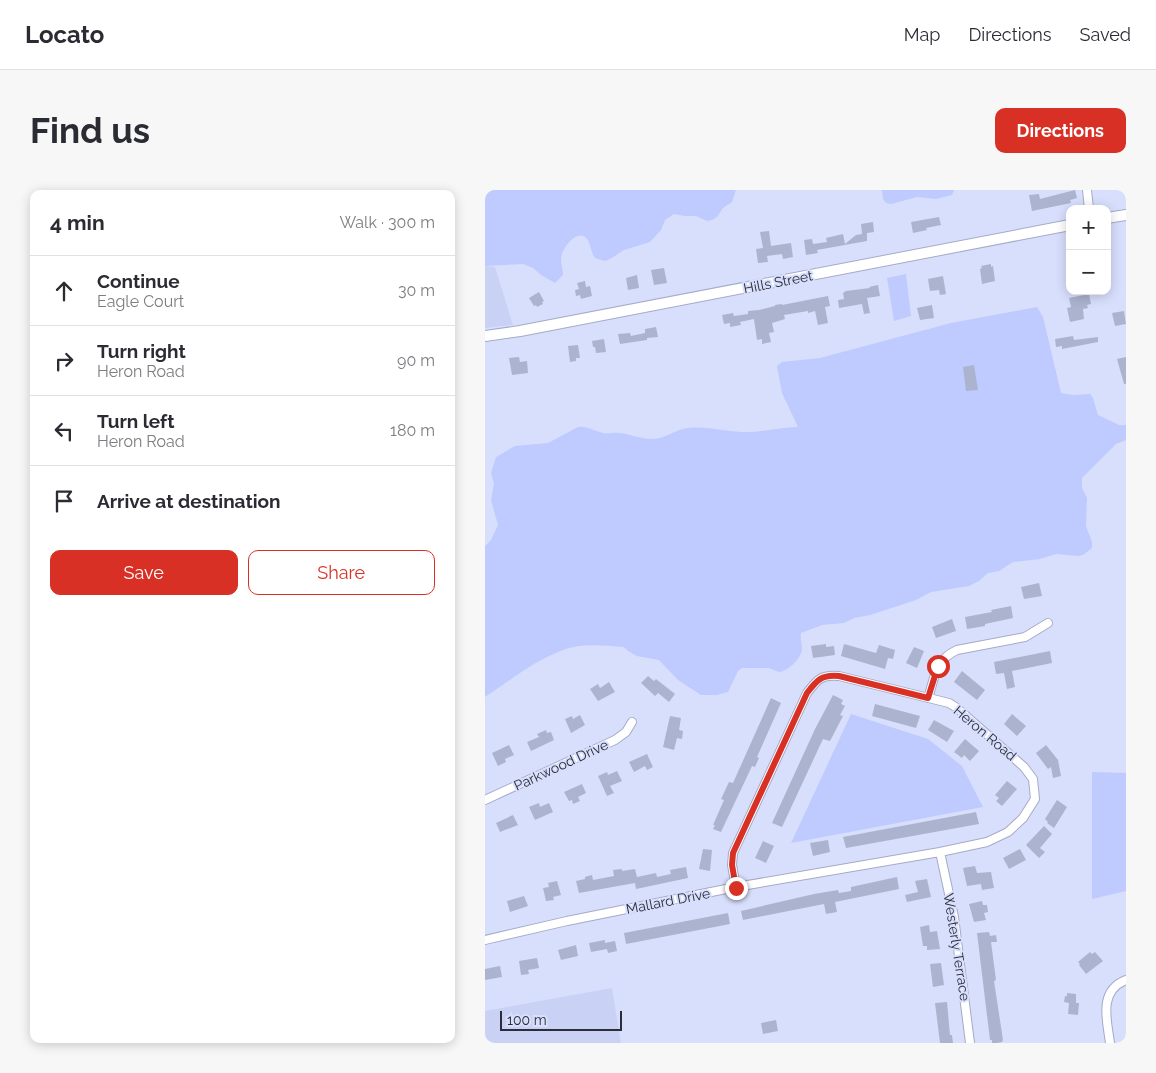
<!DOCTYPE html>
<meta charset="utf-8">
<style>
body{margin:0;font-family:Raleway,sans-serif;background:#f7f7f7;color:#2b2b33}
.controls{position:absolute;right:15px;top:15px;display:grid;overflow:hidden;border-radius:10px;box-shadow:0 2px 12px #0003}
.controls button{width:45px;height:45px;display:grid;place-items:center;padding:0;border:0;border-bottom:1px solid #e1e1e2;background:#fff;color:#2b2b33;font:25px sans-serif}
.scale{position:absolute;left:15px;bottom:12px;width:122px;box-sizing:border-box;padding-left:5px;border:2px solid #2b2d38;border-top:0;font-size:14px;line-height:18px;white-space:nowrap;color:#2b2d38;-webkit-text-stroke:4px #d8dffc;paint-order:stroke}
.stop{position:absolute;width:15px;height:15px;margin:-11px;border:4px solid #d93025;border-radius:50%;background:#fff}
.stop.end{background:#d93025;border-color:#fff;box-shadow:0 1px 5px #0008}
.list{margin:0;padding:0;list-style:none}
h2{display:flex;justify-content:space-between;align-items:center;height:65px;margin:0;padding:0 20px;font-size:21px}
h2 small{font-size:16px;font-weight:400;color:#7c7c81}
.list li{display:grid;grid-template-columns:32px 1fr auto;gap:15px;align-items:center;box-sizing:border-box;height:70px;padding:0 20px;border-top:1px solid #e1e1e2}
.list b{display:block;font-size:19px;white-space:nowrap}
.list p{margin:0;font-size:16px;white-space:nowrap;color:#7c7c81}
.list em{font-size:16px;font-style:normal;color:#7c7c81}
.actions{display:flex;gap:10px;padding:15px 20px}
.actions a{flex:1;padding:11px 0;border:1px solid #d93025;border-radius:10px;text-align:center;font-size:18px;color:#d93025}
.actions .main{background:#d93025;color:#fff}
.icon{flex:none;width:28px;height:28px;fill:none;stroke:currentColor;stroke-width:2;stroke-linecap:round;stroke-linejoin:round}
.map{position:relative;flex:none;width:641px;height:853px;overflow:hidden;border-radius:10px}
header{display:flex;align-items:center;gap:30px;box-sizing:border-box;height:70px;padding:0 25px;background:#fff;border-bottom:1px solid #e1e1e2}
header strong{font-size:24px}
nav{display:flex;gap:28px;margin-inline-start:auto;font-size:18px}
.intro{display:flex;align-items:center;justify-content:space-between;box-sizing:border-box;height:120px;padding:0 30px}
h1{margin:0;font-size:35px}
.button{padding:12px 22px;border-radius:10px;background:#d93025;color:#fff;font-size:18px;font-weight:700}
main{display:flex;gap:30px;padding:0 30px}
aside{flex:1;background:#fff;border-radius:10px;box-shadow:0 2px 12px #0003}
.map>svg:first-child{display:block}
.built{fill:#c9d1f5}
.green{fill:#bfcafe}
.building{fill:#acb3cf}
.lines{fill:none;stroke-linecap:round;stroke-linejoin:round}
.street-casing{stroke:#a5abc7;stroke-width:10}
.secondary-casing{stroke:#a5abc7;stroke-width:12}
.street{stroke:#fff;stroke-width:8}
.secondary{stroke:#fff;stroke-width:10}
.route{stroke:#d93025;stroke-width:6}
.labels{text-anchor:middle;stroke-width:4;stroke-linejoin:round;paint-order:stroke}
.street-label{font-size:14px;fill:#2b2d38;stroke:#d8dffc}
</style>
<header>
<strong>Locato</strong>
<nav><a>Map</a><a>Directions</a><a>Saved</a></nav>
</header>
<div class="intro"><h1>Find us</h1><a class="button">Directions</a></div>
<main>
<aside>
<h2>4 min<small>Walk · 300 m</small></h2>
<ul class="list">
<li><svg class="icon" aria-label="ahead" viewBox="0 0 24 24"><path d="M12 20V5M6 11l6-6 6 6"/></svg><div><b>Continue</b><p>Eagle Court</p></div><em>30 m</em></li>
<li><svg class="icon" aria-label="right" viewBox="0 0 24 24"><path d="M7 20v-9h11M14 6l5 5-5 5"/></svg><div><b>Turn right</b><p>Heron Road</p></div><em>90 m</em></li>
<li><svg class="icon" aria-label="left" viewBox="0 0 24 24"><path d="M17 20v-9H6M10 6l-5 5 5 5"/></svg><div><b>Turn left</b><p>Heron Road</p></div><em>180 m</em></li>
<li><svg class="icon" aria-label="arrive" viewBox="0 0 24 24"><path d="M6 21V4h12l-3 4 3 4H6"/></svg><div><b>Arrive at destination</b></div></li>
</ul>
<div class="actions"><a class="main">Save</a><a>Share</a></div>
</aside>
<div class="map">
<svg width="641" height="853" viewBox="0 0 641 853">
<rect width="100%" height="100%" fill="#d8dffc"/>
<!-- built -->
<path class="built" d="M 0,76 L 10,77 L 28,135 L 0,138 Z
M 127,798 L 136,853 L 0,853 L 0,821 Z"/>
<!-- green -->
<path class="green" d="M 0,0 L 251,0 L 247,12 L 238,18 L 232,27 L 227,30 L 222,31 L 211,26 L 200,26 L 189,24 L 180,30 L 176,40 L 165,52 L 139,60 L 125,69 L 120,71 L 110,68 C 106,62 106,55 102,49 C 93,37 76,59 76,69 C 76,75 78,79 78,85 L 70,93 L 56,85 L 48,78 L 38,74 L 0,76 Z
M 397,0 L 469,0 L 467,5 L 451,9 L 432,7 L 406,14 L 401,13 L 398,9 Z
M 421,84 L 426,126 L 409,131 L 402,88 Z
M 552,117 L 558,127 L 576,203 L 588,205 L 605,204 L 608,208 L 613,225 L 634,235 L 641,235 L 641,250 L 631,254 L 597,288 L 597,298 L 602,308 L 601,336 L 607,352 L 607,358 L 598,365 L 593,366 L 571,364 L 555,369 L 528,372 L 514,381 L 503,383 L 494,391 L 484,396 L 446,402 L 431,410 L 385,425 L 369,428 L 359,433 L 337,435 L 316,443 C 315,449 317,454 317,459 C 316,469 303,481 294,482 L 284,478 L 257,478 L 253,481 L 243,502 L 232,505 L 216,505 L 193,490 L 174,470 L 152,466 L 143,461 L 139,457 C 120,456 99,453 81,459 C 51,469 26,490 0,507 L 0,356 L 6,350 L 13,335 L 6,310 L 9,294 L 6,283 L 11,267 L 30,256 L 63,253 L 93,237 C 102,236 109,241 118,243 C 123,244 129,242 134,243 C 145,244 155,249 167,249 C 181,249 190,239 203,238 C 221,236 238,241 256,242 C 276,243 294,237 313,237 L 297,203 L 292,176 L 297,172 L 335,168 L 466,133 Z
M 366,524 L 443,549 L 477,576 L 498,617 L 306,653 Z
M 607,582 L 641,583 L 641,701 L 607,709 Z"/>
<!-- building -->
<path class="building" d="M 590,0 L 592,8 L 585,10 L 586,13 L 547,21 L 544,5 L 554,4 L 555,9 Z
M 454,27 L 456,35 L 441,38 L 442,40 L 428,43 L 426,32 Z
M 388,32 L 389,42 L 382,43 L 382,51 L 332,60 L 333,63 L 321,65 L 319,50 L 327,49 L 328,54 L 342,52 L 341,48 L 358,44 L 360,54 L 371,45 L 377,44 L 376,34 Z
M 284,41 L 286,56 L 306,53 L 308,67 L 298,69 L 297,64 L 282,66 L 283,72 L 273,73 L 271,59 L 278,58 L 275,42 Z
M 506,74 L 506,77 L 508,76 L 510,91 L 497,94 L 495,79 L 497,78 L 496,76 Z
M 179,78 L 182,93 L 169,95 L 166,80 Z
M 152,85 L 154,98 L 143,100 L 141,88 Z
M 458,86 L 461,104 L 455,105 L 454,100 L 445,101 L 443,89 Z
M 100,91 L 101,97 L 105,96 L 107,106 L 96,109 L 95,105 L 91,106 L 90,100 L 94,99 L 92,93 Z
M 393,95 L 395,106 L 382,108 L 385,123 L 379,124 L 377,114 L 354,118 L 353,110 L 359,109 L 358,103 L 361,101 L 385,98 L 384,97 Z
M 54,102 L 59,111 L 57,112 L 58,114 L 52,117 L 51,115 L 49,116 L 44,108 Z
M 604,104 L 606,114 L 602,115 L 603,118 L 598,119 L 599,129 L 585,132 L 582,118 L 586,117 L 584,108 Z
M 343,106 L 345,116 L 340,117 L 343,133 L 333,135 L 330,121 L 323,123 L 323,121 L 299,125 L 300,129 L 287,133 L 289,142 L 284,143 L 286,152 L 277,154 L 277,149 L 272,150 L 269,129 L 255,132 L 256,135 L 245,137 L 245,133 L 239,134 L 237,125 L 248,123 L 249,126 L 263,124 L 263,121 L 274,120 L 290,116 L 290,115 L 297,114 L 297,115 Z
M 447,115 L 449,128 L 435,130 L 432,118 Z
M 639,121 L 641,134 L 630,136 L 627,123 Z
M 171,137 L 173,147 L 162,148 L 162,150 L 135,154 L 133,144 L 145,143 L 146,146 L 160,143 L 160,139 Z
M 588,146 L 589,150 L 613,147 L 613,152 L 577,159 L 577,156 L 571,157 L 570,149 Z
M 119,149 L 121,162 L 111,163 L 110,157 L 108,157 L 107,151 Z
M 93,155 L 95,168 L 91,168 L 91,171 L 85,172 L 83,156 Z
M 34,167 L 35,172 L 42,171 L 43,183 L 27,185 L 24,168 Z
M 641,167 L 641,194 L 639,194 L 632,169 Z
M 489,175 L 493,200 L 481,201 L 478,177 Z
M 554,393 L 557,406 L 539,409 L 536,397 Z
M 526,416 L 528,428 L 500,434 L 500,436 L 482,439 L 480,427 L 507,422 L 506,420 Z
M 467,429 L 471,441 L 451,448 L 447,437 Z
M 341,454 L 341,457 L 349,456 L 350,465 L 328,468 L 326,456 Z
M 359,454 L 391,463 L 394,455 L 410,460 L 408,469 L 403,468 L 400,479 L 356,466 Z
M 429,457 L 439,461 L 432,478 L 421,473 Z
M 565,461 L 567,473 L 527,481 L 530,497 L 522,499 L 519,483 L 511,484 L 509,472 Z
M 477,481 L 500,500 L 492,510 L 469,492 Z
M 163,486 L 169,491 L 171,489 L 190,504 L 184,512 L 173,503 L 170,506 L 156,493 Z
M 124,492 L 130,502 L 113,511 L 105,499 L 113,494 L 115,498 Z
M 348,505 L 358,510 L 356,514 L 360,516 L 355,525 L 358,526 L 345,551 L 338,549 L 297,637 L 287,633 L 330,539 Z
M 286,508 L 296,513 L 272,567 L 274,568 L 270,577 L 267,576 L 236,642 L 228,639 L 230,635 L 228,635 L 239,610 L 236,609 L 244,592 L 248,593 Z
M 390,514 L 435,526 L 431,538 L 387,526 Z
M 527,524 L 541,536 L 532,546 L 519,534 Z
M 95,525 L 100,535 L 86,543 L 80,529 L 87,526 L 88,529 Z
M 185,526 L 196,528 L 194,540 L 198,541 L 197,549 L 192,548 L 189,560 L 178,557 Z
M 449,530 L 469,541 L 462,552 L 443,540 Z
M 61,540 L 62,543 L 66,542 L 69,550 L 46,561 L 42,552 L 54,547 L 52,544 Z
M 480,549 L 494,561 L 485,571 L 479,565 L 477,568 L 469,562 Z
M 24,555 L 29,565 L 20,569 L 21,572 L 13,576 L 7,563 Z
M 561,555 L 573,570 L 576,586 L 568,588 L 566,577 L 563,579 L 551,563 Z
M 162,564 L 168,577 L 162,580 L 160,576 L 149,582 L 144,572 Z
M 132,581 L 137,591 L 125,596 L 129,603 L 122,606 L 113,586 L 122,582 L 123,585 Z
M 522,591 L 532,599 L 517,616 L 511,611 L 514,608 L 510,605 Z
M 97,594 L 101,603 L 93,607 L 95,611 L 88,614 L 87,610 L 84,611 L 79,602 Z
M 572,610 L 582,617 L 569,638 L 562,633 L 563,632 L 560,629 Z
M 54,613 L 55,617 L 64,613 L 68,622 L 50,630 L 44,617 Z
M 491,622 L 494,634 L 361,658 L 358,647 Z
M 28,625 L 33,635 L 15,642 L 11,633 Z
M 559,636 L 567,644 L 555,658 L 560,662 L 554,668 L 541,655 Z
M 343,650 L 345,662 L 328,666 L 325,653 Z
M 278,651 L 289,656 L 281,673 L 270,668 Z
M 218,659 L 227,660 L 225,681 L 214,679 Z
M 535,659 L 541,670 L 524,679 L 518,668 Z
M 490,676 L 492,683 L 506,682 L 509,698 L 497,700 L 496,694 L 482,696 L 478,678 Z
M 201,677 L 203,688 L 151,699 L 150,693 L 94,703 L 91,691 L 100,689 L 100,687 L 107,685 L 108,690 L 129,686 L 128,680 L 137,679 L 137,681 L 150,679 L 152,687 L 171,683 L 172,687 L 186,684 L 185,680 Z
M 412,687 L 414,699 L 350,712 L 352,722 L 341,724 L 339,714 L 258,730 L 256,721 L 329,704 L 353,700 L 354,703 L 366,701 L 366,697 Z
M 442,689 L 446,707 L 422,712 L 420,705 L 433,702 L 430,691 Z
M 72,691 L 76,705 L 68,707 L 69,710 L 61,711 L 58,698 L 64,697 L 63,693 Z
M 39,706 L 43,716 L 25,722 L 22,711 Z
M 497,711 L 498,715 L 502,715 L 503,722 L 499,723 L 501,730 L 489,732 L 484,714 Z
M 243,723 L 245,734 L 141,754 L 139,743 Z
M 444,735 L 445,742 L 452,741 L 455,759 L 442,760 L 442,756 L 438,756 L 435,737 Z
M 504,742 L 505,746 L 511,745 L 512,752 L 506,752 L 511,790 L 509,791 L 518,850 L 517,852 L 512,853 L 507,853 L 507,850 L 505,850 L 492,743 Z
M 120,750 L 120,753 L 130,751 L 132,761 L 123,763 L 122,759 L 106,762 L 104,753 Z
M 91,755 L 93,766 L 76,770 L 73,760 Z
M 605,762 L 607,764 L 610,762 L 618,771 L 601,784 L 594,775 L 595,774 L 593,772 Z
M 52,768 L 54,778 L 43,780 L 44,784 L 36,785 L 34,771 Z
M 456,773 L 459,795 L 448,797 L 445,774 Z
M 15,776 L 17,787 L 0,790 L 0,779 Z
M 582,803 L 591,804 L 591,813 L 594,813 L 593,825 L 583,824 L 584,813 L 579,812 L 580,806 L 582,806 Z
M 462,812 L 465,845 L 467,845 L 468,853 L 455,853 L 450,813 Z
M 291,830 L 293,841 L 278,844 L 276,833 Z"/>
<g class="lines">
<!-- street casing -->
<g class="street-casing">
<path id="street" d="M 602,0 L 604,19
M 443,508 C 450,487 450,470 472,460 L 540,447 L 563,433
M 0,610 L 130,550 L 141,542 L 147,532
M 455,662 L 469,727 L 485,853
M 0,750 L 82,731 L 251,697 L 455,662 L 502,652 L 523,642 L 538,628 L 550,609 L 548,589 L 539,577 L 472,518 L 464,513 L 354,486 C 336,484 332,490 322,503 L 248,663 L 247,675 L 251,697
M 625,853 C 622,830 613,801 641,790"/>
</g>
<!-- secondary casing -->
<g class="secondary-casing">
<path id="secondary" d="M 622,28 L 641,25
M 0,146 L 35,141 L 585,35"/>
</g>
<!-- street -->
<use href="#street" class="street"/>
<!-- secondary -->
<use href="#secondary" class="secondary"/>
</g>
<g class="lines">
<!-- route -->
<path class="route" d="M 251,698 L 247,675 L 248,663 L 322,503 C 332,490 337,484 354,486 L 443,508 L 453,476"/>
</g>
<g class="labels">
<!-- street labels -->
<g class="street-label">
<text transform="translate(293 92) rotate(-11)" y="5">Hills Street</text>
<text transform="translate(500 543) rotate(40)" y="5">Heron Road</text>
<text transform="translate(76 575) rotate(-25)" y="5">Parkwood Drive</text>
<text transform="translate(183 711) rotate(-11)" y="5">Mallard Drive</text>
<text transform="translate(472 757) rotate(81)" y="5">Westerly Terrace</text>
</g>
</g>
</svg>
<div class="controls">
<button>+</button>
<button>−</button>
</div>
<div class="scale">100 m</div>
<div class="stop" style="left:453px;top:476px"></div>
<div class="stop end" style="left:251px;top:698px"></div>
</div>
</main>
